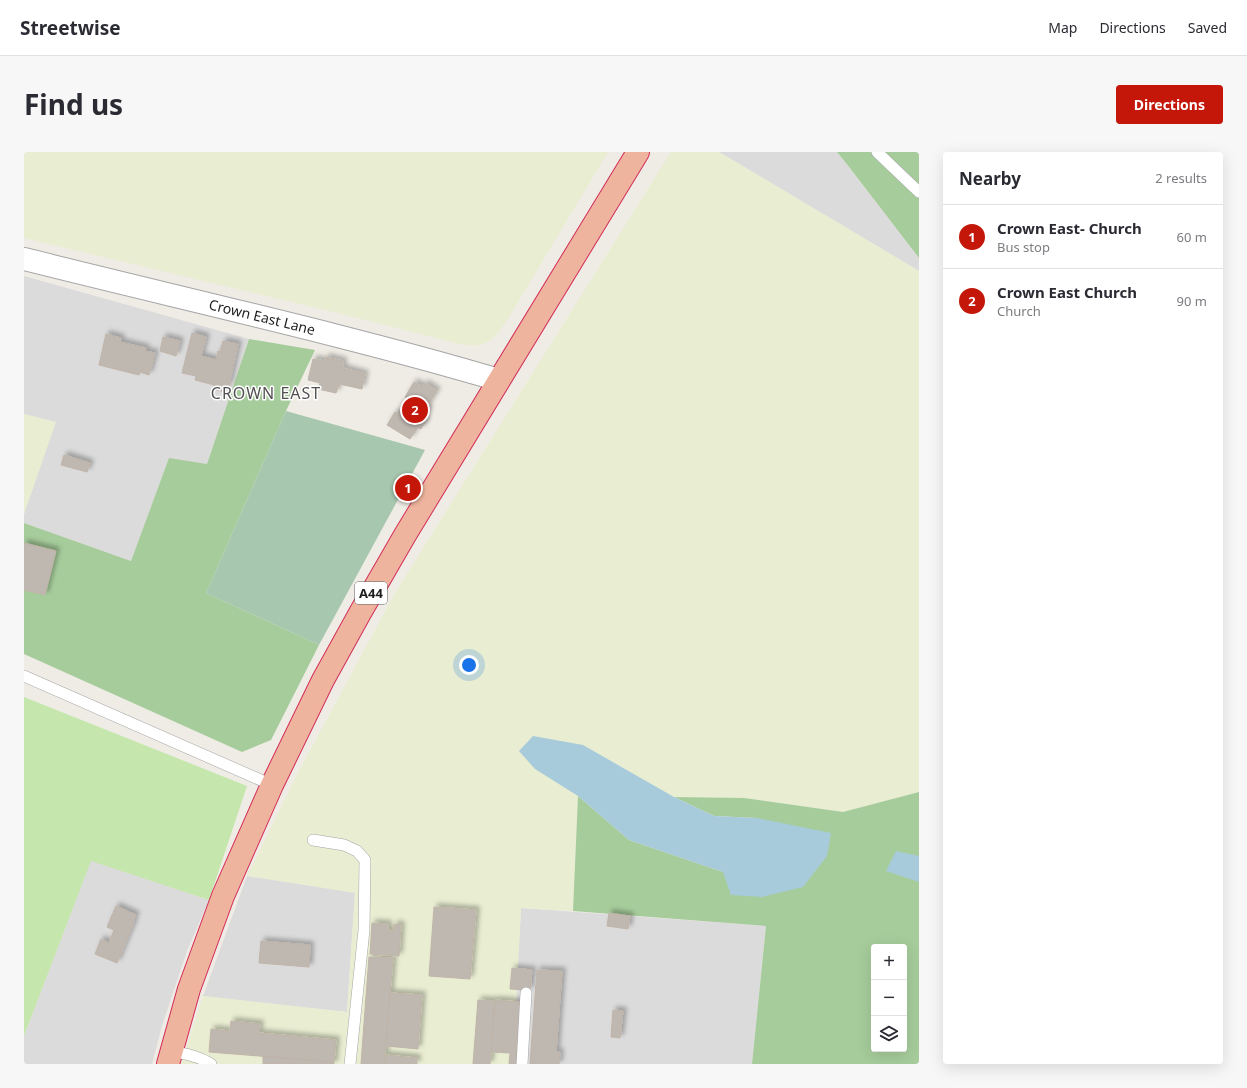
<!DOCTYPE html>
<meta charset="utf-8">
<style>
body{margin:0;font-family:"Noto Sans",sans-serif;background:#f7f7f7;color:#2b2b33}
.controls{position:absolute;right:12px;bottom:12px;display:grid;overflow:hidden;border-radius:4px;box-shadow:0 4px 16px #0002}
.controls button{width:36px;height:36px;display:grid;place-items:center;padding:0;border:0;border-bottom:1px solid #e1e1e2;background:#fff;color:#2b2b33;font:20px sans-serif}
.you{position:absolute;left:445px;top:513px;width:14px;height:14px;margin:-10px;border:3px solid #fff;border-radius:50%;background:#1a73e8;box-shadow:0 0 0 6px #1a73e833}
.badge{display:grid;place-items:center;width:26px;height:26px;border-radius:50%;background:#c41609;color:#fff;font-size:13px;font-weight:700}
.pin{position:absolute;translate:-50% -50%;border:2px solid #fff;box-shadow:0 1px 4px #0006}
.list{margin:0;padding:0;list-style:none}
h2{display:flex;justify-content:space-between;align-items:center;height:52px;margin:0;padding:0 16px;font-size:17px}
h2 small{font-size:13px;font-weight:400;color:#7c7c81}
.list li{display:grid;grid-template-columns:26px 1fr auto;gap:12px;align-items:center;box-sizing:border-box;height:64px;padding:0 16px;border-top:1px solid #e1e1e2}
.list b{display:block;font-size:15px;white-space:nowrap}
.list p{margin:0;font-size:13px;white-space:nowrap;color:#7c7c81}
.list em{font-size:13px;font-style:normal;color:#7c7c81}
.icon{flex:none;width:22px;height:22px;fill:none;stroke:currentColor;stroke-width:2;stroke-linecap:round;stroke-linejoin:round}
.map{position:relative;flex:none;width:895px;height:912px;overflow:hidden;border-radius:4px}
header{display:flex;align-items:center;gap:24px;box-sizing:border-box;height:56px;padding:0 20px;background:#fff;border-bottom:1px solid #e1e1e2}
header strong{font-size:19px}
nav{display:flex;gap:22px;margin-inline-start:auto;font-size:14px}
.intro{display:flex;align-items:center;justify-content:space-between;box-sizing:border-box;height:96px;padding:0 24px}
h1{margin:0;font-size:28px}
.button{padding:10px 18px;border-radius:4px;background:#c41609;color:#fff;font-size:14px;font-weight:700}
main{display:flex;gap:24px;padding:0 24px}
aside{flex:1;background:#fff;border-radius:4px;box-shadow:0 4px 16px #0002}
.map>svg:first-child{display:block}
.residential{fill:#dcdbdb}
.farmland{fill:#e9edd1}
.grass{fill:#c5e7ad}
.forest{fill:#a6cc9b;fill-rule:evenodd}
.cemetery{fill:#a7c7ae}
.water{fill:#a7cbda}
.building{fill:#bfb8b1;stroke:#c0b4a8;filter:url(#shadow)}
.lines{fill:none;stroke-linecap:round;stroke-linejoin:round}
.service-casing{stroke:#a5a5a5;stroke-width:12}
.tertiary-casing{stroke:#a5a5a5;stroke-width:24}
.trunk-casing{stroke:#d32c5a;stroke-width:24}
.service{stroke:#fff;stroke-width:11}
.tertiary{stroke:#fff;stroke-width:22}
.trunk{stroke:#eeb49e;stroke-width:22}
.labels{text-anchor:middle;stroke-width:3;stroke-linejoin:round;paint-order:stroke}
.shield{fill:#fff;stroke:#626262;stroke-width:1}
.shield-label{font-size:13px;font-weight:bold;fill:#1e1e1e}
.street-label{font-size:14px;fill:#1e1e1e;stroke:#fff}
.quarter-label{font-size:16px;letter-spacing:1px;fill:#515151;stroke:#fff}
</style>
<header>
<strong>Streetwise</strong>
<nav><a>Map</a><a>Directions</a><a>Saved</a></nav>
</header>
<div class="intro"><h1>Find us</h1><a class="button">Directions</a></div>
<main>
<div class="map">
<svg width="895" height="912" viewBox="0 0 895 912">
<defs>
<filter id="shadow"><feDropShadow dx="3.5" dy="-3.5" stdDeviation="2" flood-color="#0004"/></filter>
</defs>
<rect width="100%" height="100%" fill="#efece5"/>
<!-- residential -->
<path class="residential" d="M 695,0 L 813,0 L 895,106 L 895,119 Z
M 0,124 L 225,187 L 183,312 L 145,307 L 107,409 L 0,371 L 0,362 L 31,270 L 0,262 Z
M 67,708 L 185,748 L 163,799 L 138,874 L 128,912 L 0,912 L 0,884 Z
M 223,724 L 331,740 L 323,860 L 179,844 Z
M 497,756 L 742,774 L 728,912 L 489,912 Z"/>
<!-- farmland -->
<path class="farmland" d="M 0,0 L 584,0 L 482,170 L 472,183 L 464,190 L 452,194 L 435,192 L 318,162 L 0,86 Z
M 647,0 L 695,0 L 895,119 L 895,640 L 819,660 L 720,646 L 650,645 L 559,593 L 511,617 L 554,644 L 549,759 L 497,756 L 489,912 L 157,912 L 179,844 L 323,860 L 331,741 L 223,724 L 275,619 L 371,441 Z
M 0,262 L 32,270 L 0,362 Z"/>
<!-- grass -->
<path class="grass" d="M 0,545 L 223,634 L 185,748 L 67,709 L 0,884 Z"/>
<!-- forest -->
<path class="forest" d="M 813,0 L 895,0 L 895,106 L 825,15 Z
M 225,187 L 291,198 L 262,259 L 182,441 L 295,493 L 247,588 L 218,600 L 0,502 L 0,371 L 107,409 L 145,306 L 183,312 Z
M 895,640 L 895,912 L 728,912 L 742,774 L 549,759 L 554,644 L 605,688 L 699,720 L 733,666 L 690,664 L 650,645 L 720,646 L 819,660 ZM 850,795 L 880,795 L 880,897 L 850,897 Z"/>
<!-- cemetery -->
<path class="cemetery" d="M 262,259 L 401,298 L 295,493 L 182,441 Z"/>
<!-- water -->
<path class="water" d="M 509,584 L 559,593 L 650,645 L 690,664 L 733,666 L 807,681 L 803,704 L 779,735 L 738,745 L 707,743 L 699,720 L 605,688 L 554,644 L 511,617 L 495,599 Z
M 872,699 L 895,704 L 895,730 L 862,719 Z"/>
<!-- building -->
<path class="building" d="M 168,181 L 182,185 L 177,204 L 192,208 L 194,199 L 196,200 L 199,189 L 214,192 L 205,233 L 203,232 L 201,240 L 189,237 L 190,233 L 171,228 L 172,224 L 158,221 Z
M 82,182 L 97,186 L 96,190 L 122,196 L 121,199 L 131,201 L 125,223 L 116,220 L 115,223 L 75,213 Z
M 139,185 L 156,189 L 152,204 L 136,199 Z
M 302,205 L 319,209 L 319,216 L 341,222 L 338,237 L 315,232 L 312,241 L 294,237 L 296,231 L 284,228 L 289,207 L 301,209 Z
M 390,230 L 399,235 L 401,231 L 413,239 L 403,255 L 405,257 L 399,267 L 402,269 L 397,277 L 394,275 L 386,287 L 363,273 L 371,260 L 375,263 L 385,247 L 381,245 Z
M 40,303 L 66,311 L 63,320 L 37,313 Z
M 0,391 L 32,399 L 21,443 L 0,438 Z
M 92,754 L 112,763 L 109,770 L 110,770 L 93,811 L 71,802 L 77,787 L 85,791 L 90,778 L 83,775 Z
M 410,755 L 452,758 L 446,827 L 405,824 Z
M 585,761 L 606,764 L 604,777 L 583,774 Z
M 348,771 L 364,772 L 364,778 L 370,779 L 370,772 L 377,773 L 375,804 L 346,802 Z
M 237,789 L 286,793 L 285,815 L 235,811 Z
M 345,805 L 369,806 L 360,912 L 337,912 Z
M 488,816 L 508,818 L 506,838 L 486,837 Z
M 513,818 L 538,819 L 532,900 L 536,900 L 535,912 L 506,912 Z
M 366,841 L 398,843 L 394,897 L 362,894 Z
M 454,848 L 471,849 L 466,912 L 449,912 Z
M 471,848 L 496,850 L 492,912 L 485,912 L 486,901 L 467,900 Z
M 589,858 L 599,859 L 596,886 L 587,885 Z
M 207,869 L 236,872 L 235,881 L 312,888 L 310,910 L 185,900 L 187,877 L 206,879 Z
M 361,903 L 393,906 L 393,912 L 360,912 Z
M 239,904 L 310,910 L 310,912 L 239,912 Z"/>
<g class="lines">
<!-- service casing -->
<g class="service-casing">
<path id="service" d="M 853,0 L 895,40
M 0,524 L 248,633
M 289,688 L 320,693 L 333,699 L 341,708 L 340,778 L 326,912
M 147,899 C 161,902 175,904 187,912
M 498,912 L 502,841"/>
</g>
<!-- tertiary casing -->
<g class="tertiary-casing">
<g id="tertiary">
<path id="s1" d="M 0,107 C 159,147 319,182 475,228"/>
</g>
</g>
<!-- trunk casing -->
<g class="trunk-casing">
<path id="trunk" d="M 144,912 L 165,837 L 199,744 L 248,633 L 299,528 L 336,461 L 381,383 L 614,0"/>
</g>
<!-- service -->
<use href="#service" class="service"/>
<!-- tertiary -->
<use href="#tertiary" class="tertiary"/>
<!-- trunk -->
<use href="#trunk" class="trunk"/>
</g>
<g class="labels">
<!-- shield labels -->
<rect class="shield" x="331" y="430" width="32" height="22" rx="3"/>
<g class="shield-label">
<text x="347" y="446">A44</text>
</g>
<!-- street labels -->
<g class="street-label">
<text dy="5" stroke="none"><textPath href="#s1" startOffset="245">Crown East Lane</textPath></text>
</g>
<!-- quarter labels -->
<g class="quarter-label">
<text x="242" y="247">CROWN EAST</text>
</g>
</g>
</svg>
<div class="controls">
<button>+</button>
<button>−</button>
<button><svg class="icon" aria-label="layers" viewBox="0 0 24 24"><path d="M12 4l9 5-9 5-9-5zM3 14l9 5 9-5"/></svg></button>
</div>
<div class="you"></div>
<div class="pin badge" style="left:384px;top:336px">1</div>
<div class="pin badge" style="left:391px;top:258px">2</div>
</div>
<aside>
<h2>Nearby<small>2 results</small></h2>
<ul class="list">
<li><span class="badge">1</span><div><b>Crown East- Church</b><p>Bus stop</p></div><em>60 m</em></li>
<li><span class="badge">2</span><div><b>Crown East Church</b><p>Church</p></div><em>90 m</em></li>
</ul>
</aside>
</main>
